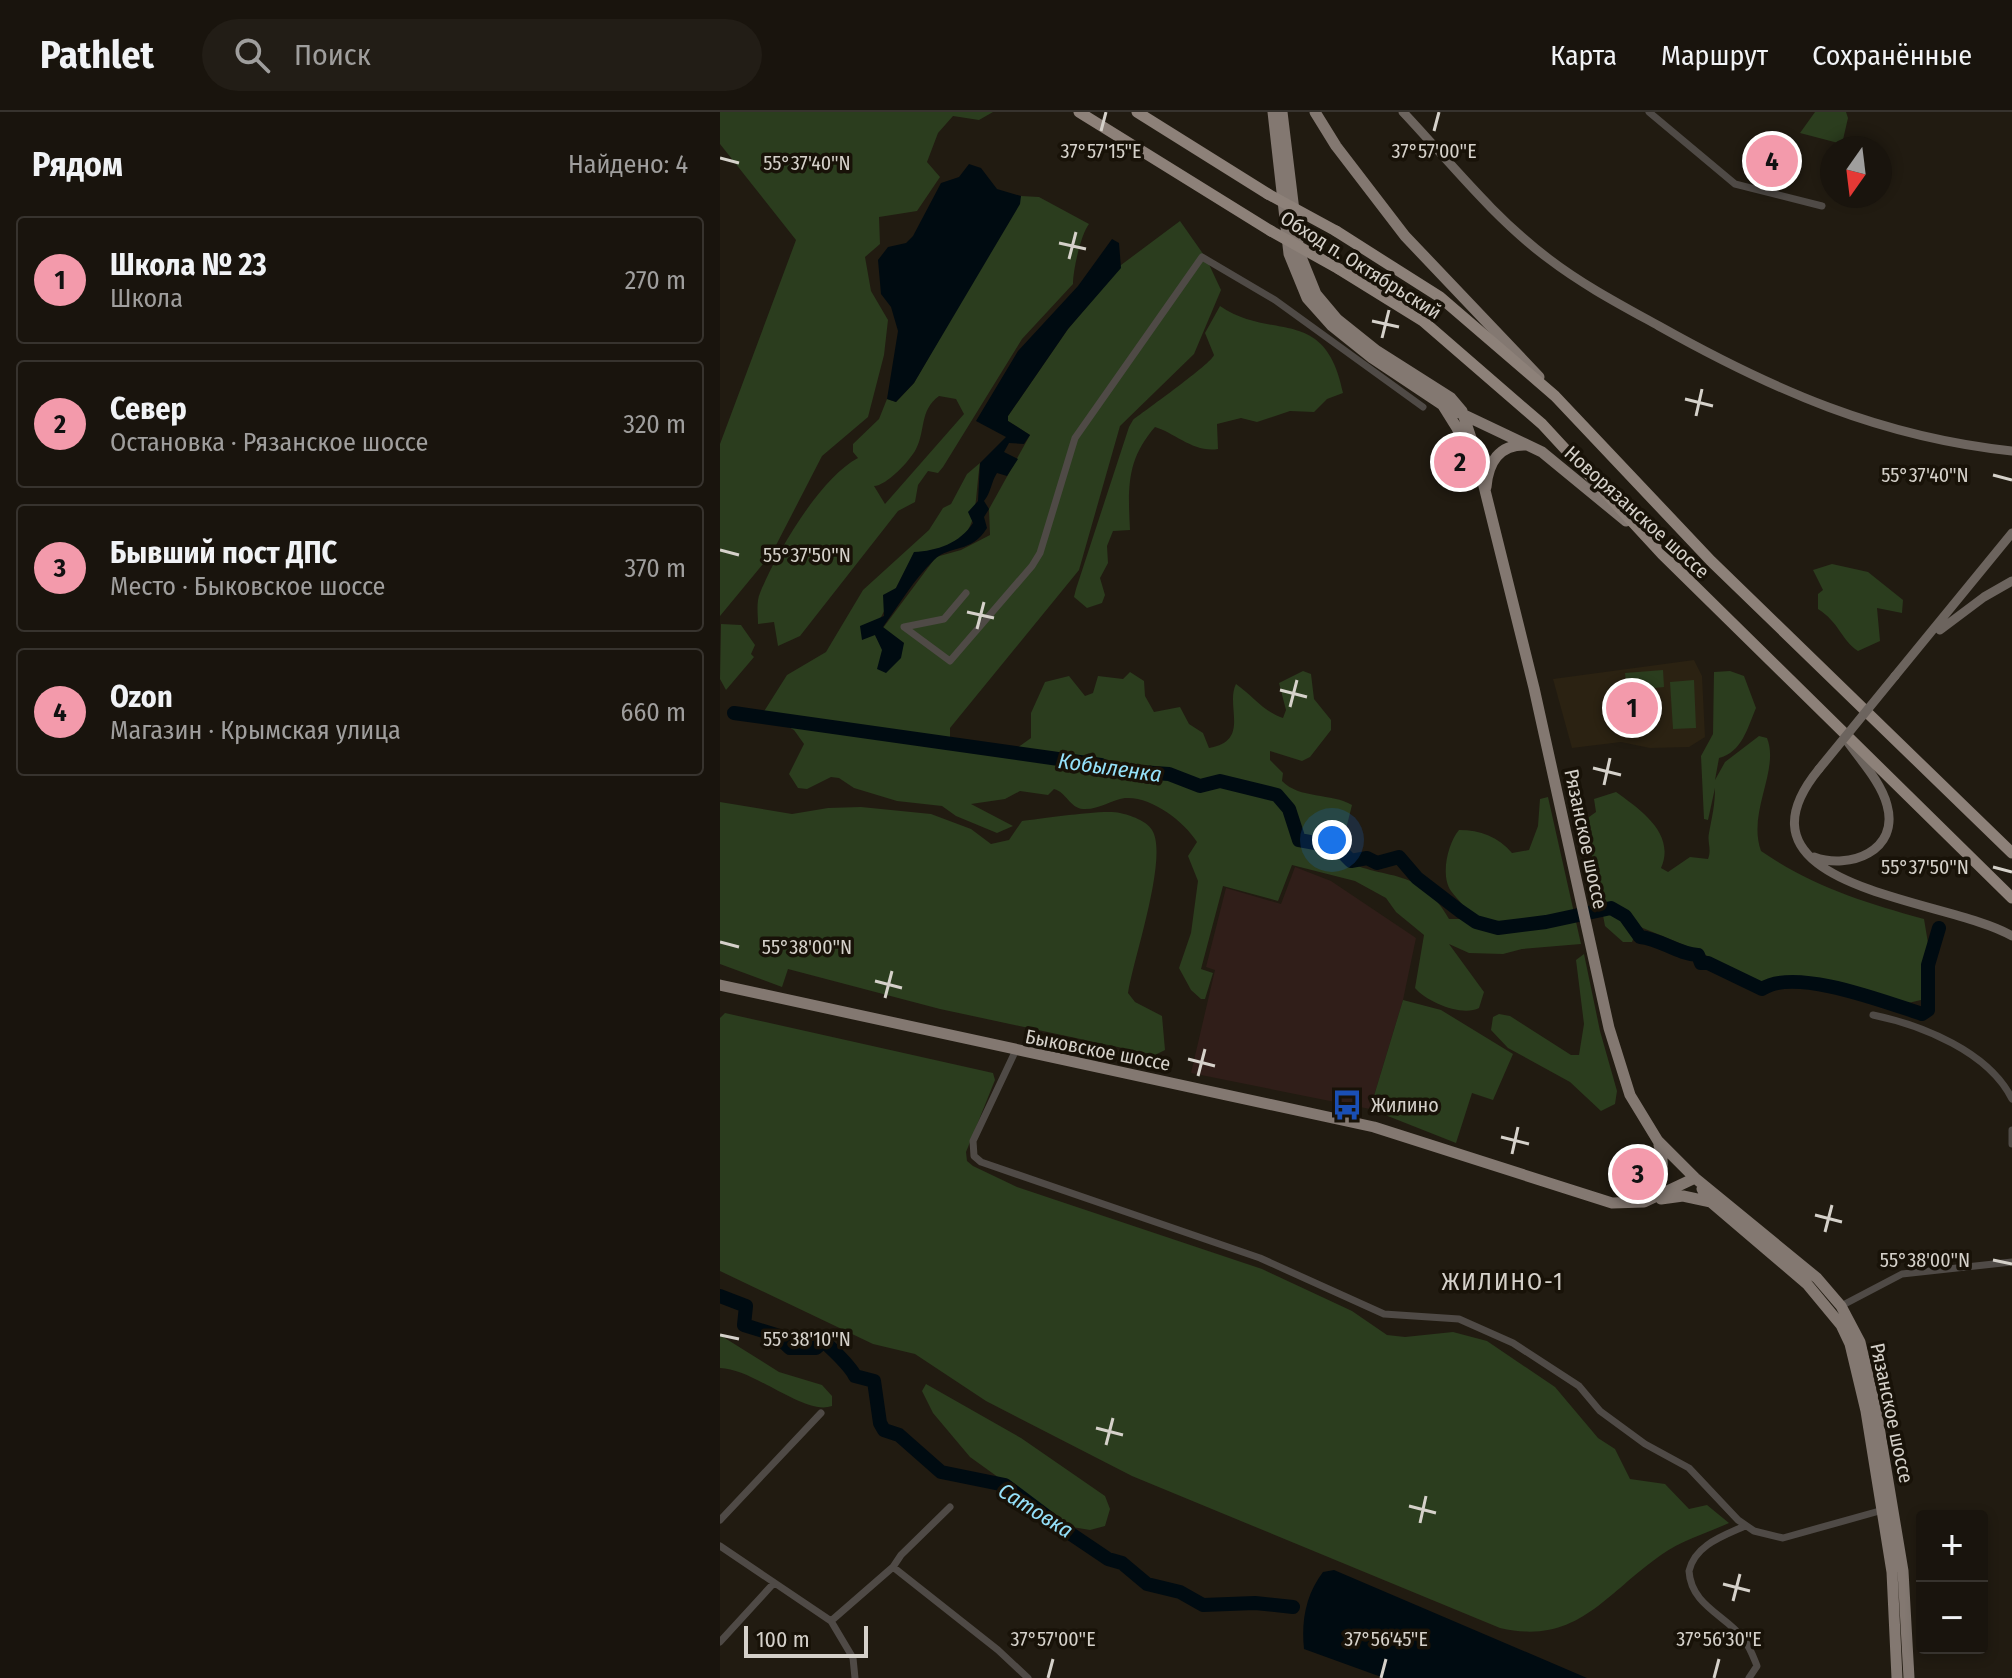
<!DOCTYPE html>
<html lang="ru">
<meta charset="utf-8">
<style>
body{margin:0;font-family:"Fira Sans Condensed",sans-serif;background:#221d16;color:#f1f3f6}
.controls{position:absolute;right:24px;bottom:24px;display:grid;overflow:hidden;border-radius:8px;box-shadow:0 4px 12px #0003}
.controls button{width:72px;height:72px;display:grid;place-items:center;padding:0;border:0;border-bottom:2px solid #37332e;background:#19140d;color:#f1f3f6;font:40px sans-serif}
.compass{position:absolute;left:1100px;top:24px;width:72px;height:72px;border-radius:50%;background:#19140d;box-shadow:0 4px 12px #0003;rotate:194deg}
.scale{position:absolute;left:24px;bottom:20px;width:124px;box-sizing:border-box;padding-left:8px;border:4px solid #d5d1ca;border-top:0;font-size:22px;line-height:28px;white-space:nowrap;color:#d5d1ca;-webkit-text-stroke:6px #181208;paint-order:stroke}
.you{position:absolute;left:612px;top:728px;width:28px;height:28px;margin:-20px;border:6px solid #fff;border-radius:50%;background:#1a73e8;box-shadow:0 0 0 12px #1a73e833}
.badge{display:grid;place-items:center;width:52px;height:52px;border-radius:50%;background:#f39aab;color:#111;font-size:26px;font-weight:700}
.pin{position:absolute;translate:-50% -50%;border:4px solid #fff;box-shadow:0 2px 8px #0006}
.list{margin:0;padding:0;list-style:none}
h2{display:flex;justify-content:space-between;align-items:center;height:104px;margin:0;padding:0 32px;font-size:34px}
h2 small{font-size:26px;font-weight:400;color:#9f9e9d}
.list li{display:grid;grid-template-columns:52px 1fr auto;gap:24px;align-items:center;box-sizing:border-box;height:128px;margin:0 16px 16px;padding:0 16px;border:2px solid #37332e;border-radius:8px}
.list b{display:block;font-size:30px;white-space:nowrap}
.list p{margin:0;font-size:26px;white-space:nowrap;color:#9f9e9d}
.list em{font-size:26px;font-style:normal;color:#9f9e9d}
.icon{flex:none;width:44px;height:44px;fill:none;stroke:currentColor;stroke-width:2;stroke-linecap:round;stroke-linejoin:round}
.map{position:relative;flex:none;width:1292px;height:1566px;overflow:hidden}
header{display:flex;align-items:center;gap:48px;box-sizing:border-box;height:112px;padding:0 40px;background:#19140d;border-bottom:2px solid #37332e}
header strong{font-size:38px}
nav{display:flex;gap:44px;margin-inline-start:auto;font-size:28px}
.search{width:560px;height:72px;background:#221d16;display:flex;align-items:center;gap:20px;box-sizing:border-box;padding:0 28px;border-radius:44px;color:#9f9e9d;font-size:30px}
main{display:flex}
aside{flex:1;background:#19140d}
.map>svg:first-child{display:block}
.built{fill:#2b2212}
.industrial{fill:#301e19}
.green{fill:#2b3d1e;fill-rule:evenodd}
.water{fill:#000b11}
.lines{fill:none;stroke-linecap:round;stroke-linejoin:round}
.river{stroke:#000b11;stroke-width:14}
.minor{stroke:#4f4a46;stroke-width:7}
.secondary{stroke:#6c645e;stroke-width:9}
.primary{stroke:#837871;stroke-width:11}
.trunk{stroke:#8d8179;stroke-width:11}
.secondary-bridge{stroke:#6c645e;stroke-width:9}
.trunk-bridge{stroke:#8d8179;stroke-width:11}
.ticks{fill:none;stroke:#d5d1ca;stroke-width:3}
.labels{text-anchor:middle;stroke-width:7;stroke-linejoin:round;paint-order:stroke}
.street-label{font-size:20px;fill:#d5d1ca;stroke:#181208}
.poi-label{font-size:20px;fill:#d5d1ca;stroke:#181208;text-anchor:start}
.water-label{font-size:22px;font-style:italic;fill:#95e1fa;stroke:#181208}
.quarter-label{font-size:24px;letter-spacing:2px;fill:#d5d1ca;stroke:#181208}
.ticks-label{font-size:20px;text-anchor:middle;fill:#d5d1ca;stroke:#181208;stroke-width:7;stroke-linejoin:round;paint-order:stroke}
</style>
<header>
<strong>Pathlet</strong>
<div class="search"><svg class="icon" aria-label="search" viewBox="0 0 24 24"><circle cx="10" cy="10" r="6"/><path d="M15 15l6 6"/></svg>Поиск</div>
<nav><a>Карта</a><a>Маршрут</a><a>Сохранённые</a></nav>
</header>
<main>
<aside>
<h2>Рядом<small>Найдено: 4</small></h2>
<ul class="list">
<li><span class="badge">1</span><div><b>Школа № 23</b><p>Школа</p></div><em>270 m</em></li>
<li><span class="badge">2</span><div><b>Север</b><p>Остановка · Рязанское шоссе</p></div><em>320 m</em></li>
<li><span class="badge">3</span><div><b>Бывший пост ДПС</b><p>Место · Быковское шоссе</p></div><em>370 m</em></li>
<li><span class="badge">4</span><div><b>Ozon</b><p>Магазин · Крымская улица</p></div><em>660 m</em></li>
</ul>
</aside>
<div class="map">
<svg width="1292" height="1566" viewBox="0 0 1292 1566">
<rect width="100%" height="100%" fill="#211b11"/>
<!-- built -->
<path class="built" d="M 974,548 L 982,564 L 985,625 L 969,635 L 930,636 L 901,630 L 852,636 L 833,567 Z"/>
<!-- industrial -->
<path class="industrial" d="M 575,755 L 611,769 L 696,826 L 683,888 L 650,997 L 471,961 L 495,858 L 486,855 L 506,776 L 561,792 Z"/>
<!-- green -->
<path class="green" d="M 0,0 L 273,0 L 259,8 L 233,4 L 218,21 L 207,50 L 220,65 L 197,99 L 159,105 L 160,132 L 145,145 L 151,179 L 168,208 L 164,243 L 148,305 L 102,344 L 52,441 L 0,504 L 0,332 L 76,128 L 0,32 Z
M 1095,0 L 1126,0 L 1128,6 L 1122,32 L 1080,21 Z
M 301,84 L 319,85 L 369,112 C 361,122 353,158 353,172 L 302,227 L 223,355 L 218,361 L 208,359 L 198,373 L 195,390 L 178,399 L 80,524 L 58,534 L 54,510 L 38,512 C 38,502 36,490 40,481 C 56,441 100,366 138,346 L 133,340 L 133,332 L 159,307 L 167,287 L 176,290 L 194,271 ZM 219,284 L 236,287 L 244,302 L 165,392 L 154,374 C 166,374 190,349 196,337 C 206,318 199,299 219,284 Z
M 460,109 L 486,146 L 501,178 L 474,242 L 400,314 L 359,458 L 230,616 L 230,625 L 240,638 L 290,641 L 311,626 L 311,601 L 325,570 L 349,564 L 365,584 L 373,581 L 378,564 L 403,567 L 410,560 L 424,569 L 425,584 L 434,600 L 460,595 L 469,612 L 483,621 L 489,636 C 531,629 505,594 516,572 C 533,584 544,600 563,606 L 566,598 L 559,571 L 583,559 L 591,562 L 594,587 L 611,608 L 611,618 L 590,645 L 582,649 L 550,639 L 550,648 L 563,661 L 562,669 C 579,687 612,681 632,693 L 626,717 L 617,719 L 608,734 C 647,776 695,744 729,807 L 745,807 C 746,792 739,790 731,779 C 720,763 728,731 739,718 C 760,718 779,725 792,741 L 809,738 L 818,714 L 820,687 L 828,685 L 861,832 L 802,837 L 783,842 L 749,841 L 729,832 L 764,880 L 759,896 C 742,905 707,890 695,876 L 704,823 L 676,800 L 666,786 L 635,769 L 572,753 L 558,789 L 503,774 L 481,857 L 493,861 L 485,887 L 481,887 L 471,878 L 459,856 L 471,821 L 478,769 L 468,744 L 477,730 C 464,709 431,684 405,686 C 391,688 379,698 363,697 C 350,696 346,680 334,677 L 328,683 L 300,679 L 285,687 L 251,692 L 293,714 L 277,721 L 236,704 L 222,694 L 177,689 L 134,676 L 119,666 L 111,665 L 87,677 L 78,676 L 69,662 L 84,632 L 74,618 L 43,601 L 67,563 L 106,540 L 143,478 L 209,418 L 223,396 L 231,392 L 247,362 L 260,351 C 252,404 264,435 194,441 L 159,509 L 155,523 L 163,538 L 184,531 L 163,516 L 216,445 L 241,438 L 270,423 L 269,397 L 310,323 L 288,309 L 288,304 L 348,217 L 401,153 Z
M 500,194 C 552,230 605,192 623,281 L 607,287 L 594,300 L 570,299 L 537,310 L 521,306 L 497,312 L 498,337 C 474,341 455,321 435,315 C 406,348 408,377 410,418 L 393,419 L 387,434 L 388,451 L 380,466 L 385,483 L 382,491 L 367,496 L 354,485 L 356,477 L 409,315 L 413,308 C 427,297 491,252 494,243 L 485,221 Z
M 1112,452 L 1148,460 L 1183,488 L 1182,501 L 1157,496 L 1160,529 L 1138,539 C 1122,529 1119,510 1098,497 L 1098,482 L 1103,478 L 1093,458 Z
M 1,512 L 21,513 L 35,533 L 31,542 L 34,545 L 6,578 L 0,567 Z
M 943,558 L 944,575 L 907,579 L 905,561 Z
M 1010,559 L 1024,564 L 1036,596 C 1027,617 1022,640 999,646 L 995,668 L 1005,650 L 1039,624 L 1047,626 C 1060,658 1027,700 1041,739 C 1094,775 1143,790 1204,807 L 1208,831 L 1201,888 L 1184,892 L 1130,873 L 1052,867 L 1039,870 L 974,837 L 918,814 L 912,830 L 903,830 L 885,814 L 866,713 L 869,705 L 876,700 L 874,687 L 896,680 C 921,698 956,722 941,756 L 948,760 L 970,745 L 988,747 C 992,737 987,731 989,721 C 992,705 995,693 995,676 L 988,708 L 984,707 L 981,644 L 993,622 L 994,560 Z
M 974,568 L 976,616 L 953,617 L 950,570 Z
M 0,690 L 72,702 L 108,696 L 141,695 L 211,702 L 251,717 L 271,732 L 289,728 L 302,709 C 323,707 383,697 400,701 C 410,703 427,709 432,718 C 449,744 413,848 408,881 L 415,890 L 442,904 L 445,938 L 435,943 L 220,897 L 68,857 L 62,875 L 0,852 Z
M 864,842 L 880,919 L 897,979 L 895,992 L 881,999 L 850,970 L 788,936 L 771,918 L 773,905 L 779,902 L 790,904 L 851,943 L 859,943 L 864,912 L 856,848 Z
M 683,888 L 721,898 L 793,942 L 773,988 L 752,981 L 736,1031 L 650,997 Z
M 5,901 L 273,961 L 275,968 L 246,1040 L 247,1049 L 253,1054 L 297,1075 L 542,1157 L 632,1199 L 667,1223 L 685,1225 L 733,1220 L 767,1229 L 835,1275 L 878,1326 L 895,1337 L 910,1367 L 945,1372 L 969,1397 L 987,1393 L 1009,1411 C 987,1421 960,1429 941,1443 C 885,1482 857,1534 780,1516 L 412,1364 L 266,1289 L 195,1242 L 153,1232 L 0,1159 L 0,906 Z
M 0,1223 L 59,1260 L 102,1273 L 112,1284 L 112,1294 C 84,1304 35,1257 0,1256 Z
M 206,1272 L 301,1326 L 385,1384 L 390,1397 L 385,1414 L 370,1418 L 346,1414 L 250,1345 L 213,1301 L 202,1279 Z"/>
<!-- water -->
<path class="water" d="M 249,52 L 261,56 L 277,77 L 301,84 L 300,92 L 194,271 L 176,290 L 167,287 L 178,219 L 171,195 L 161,182 L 158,148 L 168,135 L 186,131 L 193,124 L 221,71 L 239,65 Z
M 392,127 L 399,131 L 401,156 L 348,217 L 288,304 L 288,309 L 310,323 L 304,332 L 289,331 L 284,340 L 298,347 L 287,364 L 277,361 C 271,370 271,381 264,389 L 269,397 L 264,405 L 267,416 C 251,442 231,432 214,448 C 194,467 179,493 163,515 L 184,531 L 181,546 L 166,561 L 157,557 L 162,538 L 155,523 L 142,528 L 140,514 L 164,504 L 163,483 L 176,476 L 194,440 C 217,439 240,431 253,411 L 248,400 L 258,389 L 260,351 L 286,325 L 256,309 L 298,239 L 358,174 Z
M 614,1458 L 867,1566 L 664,1566 L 584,1537 C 581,1509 586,1482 603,1460 Z"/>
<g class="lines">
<!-- river -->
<path class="river" d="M 14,601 L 381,653 L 391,658 L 449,662 L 480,674 L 500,669 L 557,683 L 569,697 L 579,728 L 617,735 L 631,749 L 647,746 L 657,751 L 679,745 L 697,766 L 740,799 L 756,810 L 778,816 L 826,810 L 891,796 L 905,804 L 920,825 C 941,827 957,842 978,843 L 981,851 L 988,851 L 1042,877 C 1075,855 1165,890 1202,902 L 1208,898 L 1208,853 L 1219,816
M 0,1184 L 26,1194 L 24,1213 L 56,1223 L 70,1236 L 96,1236 L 104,1229 C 114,1240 129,1252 135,1264 L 154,1269 L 160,1311 L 164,1318 L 179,1323 L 221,1360 L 285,1373 L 345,1418 L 388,1447 L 402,1451 L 427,1472 L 460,1480 L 483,1493 L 535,1491 L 573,1495"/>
<!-- minor -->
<path class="minor" d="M 929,0 L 1015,72 L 1102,94
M 246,481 L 224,507 L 184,515 L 230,549 L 312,454 L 320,441 L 355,326 L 482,145 L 555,188 L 703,295
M 1153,903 C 1202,913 1269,940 1292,987
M 295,940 L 253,1029 L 254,1044 L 261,1050 L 540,1146 L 664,1202 L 739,1207 L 793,1231 L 859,1274 L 880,1299 L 925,1332 L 969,1356 L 1018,1408 L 1034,1419 L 1063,1426 L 1163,1398
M 1292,1018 L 1292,1032
M 1121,1194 L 1182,1162 L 1292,1150
M 0,1408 L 101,1301
M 1025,1414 C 1003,1424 975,1433 969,1459 C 971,1493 1005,1503 1023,1526 C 1030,1535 1033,1544 1037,1554 L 1029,1566
M 0,1434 L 111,1509
M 173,1455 L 278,1538 L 308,1566
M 0,1530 L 53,1472
M 135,1566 L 133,1546 L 111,1509 L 173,1455 L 181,1443 L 230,1395"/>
<!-- secondary -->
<path class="secondary" d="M 683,0 C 730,50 774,106 829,147 C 863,173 901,193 939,214 C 1053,278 1160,325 1292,339
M 1220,518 L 1264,485 L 1292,469
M 1175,564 L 1292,421
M 1099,657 C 1000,778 1228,786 1292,824
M 1094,745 C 1129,758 1180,739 1167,693 C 1161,670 1141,649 1127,629"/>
<!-- primary -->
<path class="primary" d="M 553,0 L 569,142 L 587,186 L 612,214 L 652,246 L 721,292 L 822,340 L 906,409
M 562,0 L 579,140 L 596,182 L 617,207 L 657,239 L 731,286 L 742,299 L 755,338 L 814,576 L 889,916 L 910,983 L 938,1029 L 975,1066 L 1097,1166 L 1121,1194 L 1140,1230 L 1157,1303 L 1183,1459 L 1189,1566
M 595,0 L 616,34 L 685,124 L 819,265
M 722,292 L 737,316 L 754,359
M 766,375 C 768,351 779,332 806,333
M 0,873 L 654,1015 L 892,1091 L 924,1090 L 975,1066
M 982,1077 L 992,1091 L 1087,1172 L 1121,1213 L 1130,1232 L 1146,1299 L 1172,1460 L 1177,1566
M 927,1087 C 942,1069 946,1056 939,1033
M 941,1087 L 963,1084 L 991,1090"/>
<!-- trunk -->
<path class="trunk" d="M 359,0 L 551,119
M 417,0 L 548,82
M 616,119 L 720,185 L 835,284 L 991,449 L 1292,741
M 619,157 L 703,209 L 822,312 L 942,442 L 1292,786"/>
<!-- secondary-bridge -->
<path class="secondary-bridge" d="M 1099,657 L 1175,564"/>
<!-- trunk-bridge -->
<path class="trunk-bridge" d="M 548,82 L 616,119
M 551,119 L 619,157"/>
</g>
<!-- ticks -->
<path class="ticks" d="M 381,19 L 386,0M 714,19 L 719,0M 0,46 L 19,51M 339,131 L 366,137M 349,147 L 356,120M 652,209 L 679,215M 662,226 L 669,198M 965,287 L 993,294M 976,304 L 982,277M 1273,363 L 1292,368M 0,438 L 19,443M 247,500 L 274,506M 257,517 L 264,490M 560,578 L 587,585M 570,595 L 577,568M 873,656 L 901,663M 884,673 L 890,646M 1273,755 L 1292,760M 0,830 L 19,835M 155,869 L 182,876M 165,886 L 172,859M 468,947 L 495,954M 478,964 L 485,937M 781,1025 L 809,1032M 792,1042 L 798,1015M 1095,1103 L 1122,1110M 1105,1120 L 1112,1093M 1273,1148 L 1292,1152M 0,1223 L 19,1227M 376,1316 L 403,1323M 386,1333 L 393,1306M 689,1394 L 716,1401M 700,1411 L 706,1384M 1003,1472 L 1030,1479M 1013,1489 L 1020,1462M 328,1566 L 333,1547M 661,1566 L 666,1547M 994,1566 L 999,1547"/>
<!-- icons -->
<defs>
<g id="bus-bare" transform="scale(2.4)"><path d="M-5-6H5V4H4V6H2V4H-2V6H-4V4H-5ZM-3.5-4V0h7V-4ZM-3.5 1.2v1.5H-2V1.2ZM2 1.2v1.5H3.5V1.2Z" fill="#1a4fb4" stroke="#181208" stroke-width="2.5" paint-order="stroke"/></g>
</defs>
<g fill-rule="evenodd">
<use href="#bus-bare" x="627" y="993"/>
</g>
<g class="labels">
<!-- street labels -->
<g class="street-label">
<text transform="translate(641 153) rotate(32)" y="7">Обход п. Октябрьский</text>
<text transform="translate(917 400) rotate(42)" y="7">Новорязанское шоссе</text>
<text transform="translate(866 727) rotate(78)" y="7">Рязанское шоссе</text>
<text transform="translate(378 938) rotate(11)" y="7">Быковское шоссе</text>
<text transform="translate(1172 1301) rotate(78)" y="7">Рязанское шоссе</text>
</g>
<!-- poi labels -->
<g class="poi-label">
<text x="651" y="1000">Жилино</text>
</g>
<!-- water labels -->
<g class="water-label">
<text transform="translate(390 655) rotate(8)" y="8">Кобыленка</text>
<text transform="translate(316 1398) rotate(32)" y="8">Сатовка</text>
</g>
<!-- quarter labels -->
<g class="quarter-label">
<text x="783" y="1178">ЖИЛИНО-1</text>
</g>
</g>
<g class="ticks-label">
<text x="381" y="46">37°57'15"E</text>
<text x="714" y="46">37°57'00"E</text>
<text x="87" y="58">55°37'40"N</text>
<text x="1205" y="370">55°37'40"N</text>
<text x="87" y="450">55°37'50"N</text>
<text x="1205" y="762">55°37'50"N</text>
<text x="87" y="842">55°38'00"N</text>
<text x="1205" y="1155">55°38'00"N</text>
<text x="87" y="1234">55°38'10"N</text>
<text x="333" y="1534">37°57'00"E</text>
<text x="666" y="1534">37°56'45"E</text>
<text x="999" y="1534">37°56'30"E</text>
</g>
</svg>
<div class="controls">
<button>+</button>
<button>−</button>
</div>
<svg class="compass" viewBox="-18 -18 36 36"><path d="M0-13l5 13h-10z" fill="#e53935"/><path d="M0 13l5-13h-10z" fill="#9f9e9d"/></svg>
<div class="scale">100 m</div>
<div class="you"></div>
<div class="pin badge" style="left:912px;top:596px">1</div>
<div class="pin badge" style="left:740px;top:350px">2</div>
<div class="pin badge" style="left:918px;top:1062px">3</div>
<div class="pin badge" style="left:1052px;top:49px">4</div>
</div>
</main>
